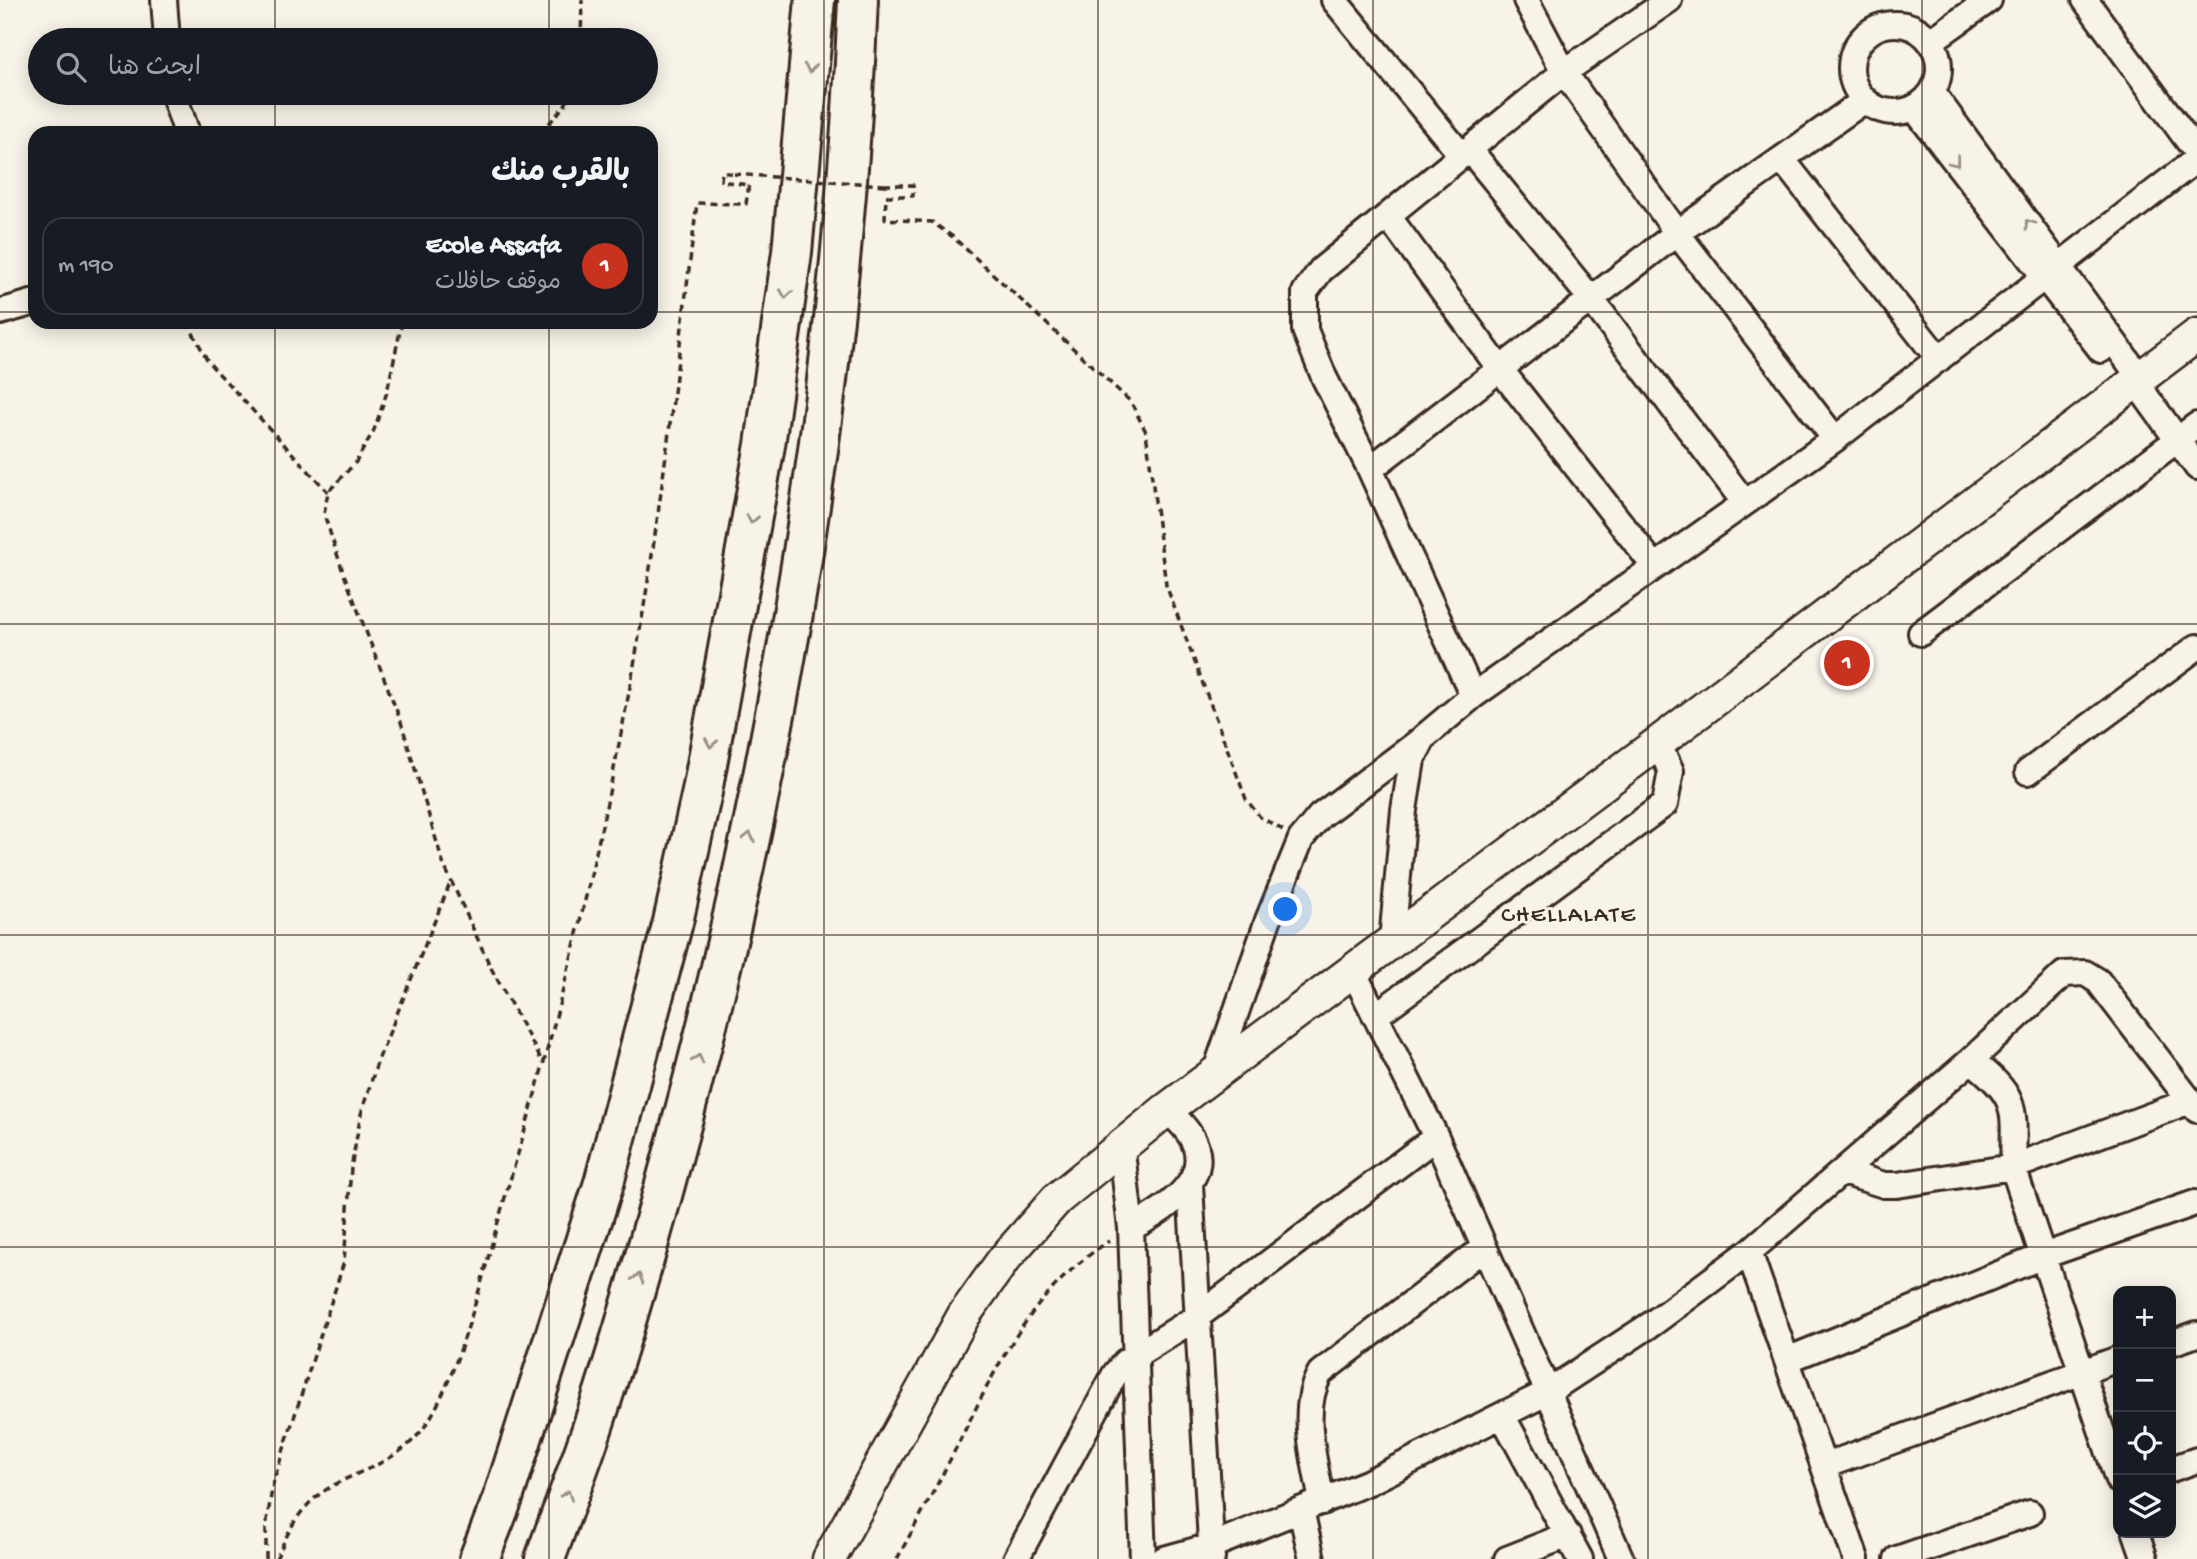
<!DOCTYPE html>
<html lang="ar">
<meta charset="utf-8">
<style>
body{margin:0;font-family:"Gochi Hand","Playpen Sans Arabic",sans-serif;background:#20242c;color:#f1f3f6;direction:rtl}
.controls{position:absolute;right:21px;bottom:21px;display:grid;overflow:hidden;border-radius:14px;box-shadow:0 4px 18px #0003}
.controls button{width:63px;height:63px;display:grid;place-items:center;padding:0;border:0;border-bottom:2px solid #363941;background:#171b24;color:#f1f3f6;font:35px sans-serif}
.you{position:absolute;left:1286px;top:910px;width:24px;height:24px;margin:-18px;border:5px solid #fff;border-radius:50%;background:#1a73e8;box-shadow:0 0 0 10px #1a73e833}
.badge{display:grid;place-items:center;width:46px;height:46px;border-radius:50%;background:#c8321e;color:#fff;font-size:23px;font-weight:700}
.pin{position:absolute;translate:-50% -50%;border:4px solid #fff;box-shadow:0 2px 7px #0006}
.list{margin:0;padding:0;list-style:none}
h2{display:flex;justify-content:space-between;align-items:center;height:91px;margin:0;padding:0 28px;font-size:30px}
h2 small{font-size:23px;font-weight:400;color:#9ea1a6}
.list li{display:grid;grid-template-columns:46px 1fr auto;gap:21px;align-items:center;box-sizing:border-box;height:98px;margin:0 14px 14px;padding:0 14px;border:2px solid #363941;border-radius:21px}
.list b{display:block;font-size:26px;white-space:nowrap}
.list p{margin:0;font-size:23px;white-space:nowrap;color:#9ea1a6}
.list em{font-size:23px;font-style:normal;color:#9ea1a6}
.icon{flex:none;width:38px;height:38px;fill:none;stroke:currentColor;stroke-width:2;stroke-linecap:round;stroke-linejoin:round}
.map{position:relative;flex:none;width:2197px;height:1559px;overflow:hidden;direction:ltr}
.search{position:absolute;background:#171b24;box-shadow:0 4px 18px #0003;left:28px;top:28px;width:630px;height:77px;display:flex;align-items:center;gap:18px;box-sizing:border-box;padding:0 24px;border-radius:38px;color:#9ea1a6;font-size:26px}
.panel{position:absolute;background:#171b24;box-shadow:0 4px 18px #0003;left:28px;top:126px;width:630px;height:203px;border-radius:21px;direction:rtl}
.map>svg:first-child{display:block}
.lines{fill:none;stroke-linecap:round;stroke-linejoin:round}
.minor-casing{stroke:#3b2a1e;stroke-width:30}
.tertiary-casing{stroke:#3b2a1e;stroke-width:37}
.motorway-casing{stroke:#3b2a1e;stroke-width:44}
.path{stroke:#3b2a1e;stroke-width:3.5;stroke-dasharray:7 5;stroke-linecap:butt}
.minor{stroke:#f7f3e8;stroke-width:24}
.tertiary{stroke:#f7f3e8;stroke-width:32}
.motorway{stroke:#f7f3e8;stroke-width:38}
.path-bridge{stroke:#3b2a1e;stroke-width:3.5;stroke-dasharray:7 5;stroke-linecap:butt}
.oneway{stroke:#998e83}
.grid{fill:none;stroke:#3b2a1e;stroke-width:2;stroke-opacity:0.55}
.labels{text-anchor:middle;stroke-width:6;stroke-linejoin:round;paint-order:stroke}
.quarter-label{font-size:23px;letter-spacing:2px;fill:#3b2a1e;stroke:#f7f3e8}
</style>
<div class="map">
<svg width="2197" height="1559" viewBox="0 0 2197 1559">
<rect width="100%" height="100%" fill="#f7f3e8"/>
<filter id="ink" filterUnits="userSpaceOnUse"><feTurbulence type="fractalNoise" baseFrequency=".0143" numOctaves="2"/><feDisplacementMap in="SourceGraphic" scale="14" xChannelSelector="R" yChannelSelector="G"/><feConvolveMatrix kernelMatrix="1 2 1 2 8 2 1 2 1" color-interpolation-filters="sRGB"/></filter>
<g filter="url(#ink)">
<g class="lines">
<!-- minor casing -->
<g class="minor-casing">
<path id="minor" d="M 164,0 L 167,40
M 1334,0 L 1462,156
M 1526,0 L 1564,72 L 1677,233 L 1835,439
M 2085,0 L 2197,153
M1851 68a44 44 0 1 1 88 0a44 44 0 1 1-88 0Z
M 1931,41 L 1989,0
M 1932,92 L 2141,379 L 2145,395 L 2197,467
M 173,93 L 187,133
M 1914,108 L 2101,350
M 1470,150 L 1591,299 L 1745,503
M 1782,159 L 1939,359
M 1388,216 L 1500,369 L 1655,567
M 0,312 L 35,302
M 1370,469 L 1677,233 L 1865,100
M 1921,633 L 2197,425
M 1473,696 L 1370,469 L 1324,377 L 1305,330 L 1305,292 L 1321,270 L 1564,72 L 1669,0
M 2028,772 L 2197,647
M 1392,941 L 1404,810 L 1412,760 L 1424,737 L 1473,696 L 1835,439 L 2197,159
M 1353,971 L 1436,1137 L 1621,1559
M 1375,1016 L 1665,804 L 1671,771 L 1658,743
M 1215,1073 L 1268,920 L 1301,839 L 1320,816 L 1421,740
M 1121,1144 L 1131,1228 L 1143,1559
M 1843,1172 L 1884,1185 L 1897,1185 L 2013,1167 C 2014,1107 2020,1099 1971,1060
M 1190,1185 L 1212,1559
M 1131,1228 C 1184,1200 1231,1161 1166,1110
M 1749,1252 L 1856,1559
M 2171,1343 L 2197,1334
M 1787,1360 L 2043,1256 L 2195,1203
M 1502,1415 L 1580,1559
M 1824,1466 L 2118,1359
M 2171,1469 L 2197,1460
M 2118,1480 L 2013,1167 L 2190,1101
M 1322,1502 C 1315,1461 1299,1411 1320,1373 L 1484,1248
M 1301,1510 L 1312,1559
M 2136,1533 L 2145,1559
M 1016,1559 L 1115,1374 L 1125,1362 L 1197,1317 L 1436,1137
M 1164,1559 L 1211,1546 L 1369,1482 L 1546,1393 L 1653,1323 L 1749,1252 L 1971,1060 L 2064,974 L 2085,973 L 2098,981 L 2197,1110
M 1507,1559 L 1568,1535
M 1897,1559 L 2030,1513"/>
</g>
<!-- tertiary casing -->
<g class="tertiary-casing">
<path id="tertiary" d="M 829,1559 L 964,1315 L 1004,1259 L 1057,1199 L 1166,1110 L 1658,743 L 2197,335"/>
</g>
<!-- motorway casing -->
<g class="motorway-casing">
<path id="motorway" d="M 479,1559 L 503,1498 L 604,1183 L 673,922 L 702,792 L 765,445 L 792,252 L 815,0
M 545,1559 C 561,1514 579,1469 594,1423 C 631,1312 662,1198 692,1084 C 784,730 843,366 858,0"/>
</g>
<!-- path -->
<path class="path" d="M 581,40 L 582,0
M 541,133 L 565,105 L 571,93
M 884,185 L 913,185 L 913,196 L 886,196 L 885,219 L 932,222 L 953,237 L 1131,402 L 1146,432 L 1166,585 L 1246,799 L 1260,817 L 1283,830
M 187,322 L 209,363 L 328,492
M 402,322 L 387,392 L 374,430 L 356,462 L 328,492 L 324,514 L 342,569 L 401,722 L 443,863 L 491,968 L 543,1063
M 266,1559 L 266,1527 L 273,1483 L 344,1262 L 351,1168 L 361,1114 L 377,1063 L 451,881
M 276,1559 C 284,1542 292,1522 305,1508 C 339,1468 396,1474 429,1420 C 466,1358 487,1255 509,1184 C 555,1030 595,871 625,713 C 658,544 676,374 697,203 L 746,204 L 749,185 L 721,181 L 722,172 L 734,174
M 897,1559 C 919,1518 942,1477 962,1436 C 1002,1356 1032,1292 1109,1241"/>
<!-- minor -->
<use href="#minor" class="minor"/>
<!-- tertiary -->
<use href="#tertiary" class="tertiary"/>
<!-- motorway -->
<use href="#motorway" class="motorway"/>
<!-- path-bridge -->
<path class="path-bridge" d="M 734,174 L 884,185"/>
</g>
<!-- one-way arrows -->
<defs><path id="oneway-chevron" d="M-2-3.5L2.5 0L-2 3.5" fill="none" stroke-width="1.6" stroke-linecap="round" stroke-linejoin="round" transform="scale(1.75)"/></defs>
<g class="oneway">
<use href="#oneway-chevron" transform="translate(810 68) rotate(94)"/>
<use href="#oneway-chevron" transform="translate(1955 162) rotate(52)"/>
<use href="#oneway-chevron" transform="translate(2029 224) rotate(-126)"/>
<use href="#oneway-chevron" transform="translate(786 294) rotate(98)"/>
<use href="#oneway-chevron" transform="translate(752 519) rotate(100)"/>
<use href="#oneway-chevron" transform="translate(711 743) rotate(100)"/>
<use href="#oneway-chevron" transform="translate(749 837) rotate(-78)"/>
<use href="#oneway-chevron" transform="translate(698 1059) rotate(-75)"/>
<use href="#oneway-chevron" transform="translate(638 1278) rotate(-73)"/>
<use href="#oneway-chevron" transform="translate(567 1495) rotate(-70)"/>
</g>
</g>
<!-- grid -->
<path class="grid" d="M 275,0 L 275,40M 549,0 L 549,40M 824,0 L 824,1559M 1098,0 L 1098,1559M 1373,0 L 1373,1559M 1648,0 L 1648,1559M 1922,0 L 1922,1559M 275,93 L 275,133M 549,93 L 549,133M 0,312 L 35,312M 651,312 L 2197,312M 275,322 L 275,1559M 549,322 L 549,1559M 0,624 L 2197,624M 0,935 L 2197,935M 0,1247 L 2197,1247"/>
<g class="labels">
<!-- quarter labels -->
<g class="quarter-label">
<text x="1569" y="921">CHELLALATE</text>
</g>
</g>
</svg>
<div class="controls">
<button>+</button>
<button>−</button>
<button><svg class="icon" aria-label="locate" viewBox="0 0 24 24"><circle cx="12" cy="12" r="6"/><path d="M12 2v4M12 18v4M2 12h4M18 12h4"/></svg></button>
<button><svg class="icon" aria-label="layers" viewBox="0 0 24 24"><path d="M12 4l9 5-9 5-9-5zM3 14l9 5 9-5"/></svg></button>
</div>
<div class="you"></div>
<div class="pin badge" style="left:1847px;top:663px">1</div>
<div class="search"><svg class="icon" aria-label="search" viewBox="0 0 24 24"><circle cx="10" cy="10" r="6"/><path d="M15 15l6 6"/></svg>ابحث هنا</div>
<section class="panel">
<h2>بالقرب منك<small></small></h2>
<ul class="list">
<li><span class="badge">1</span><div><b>Ecole Assafa</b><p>موقف حافلات</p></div><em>190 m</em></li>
</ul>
</section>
</div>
